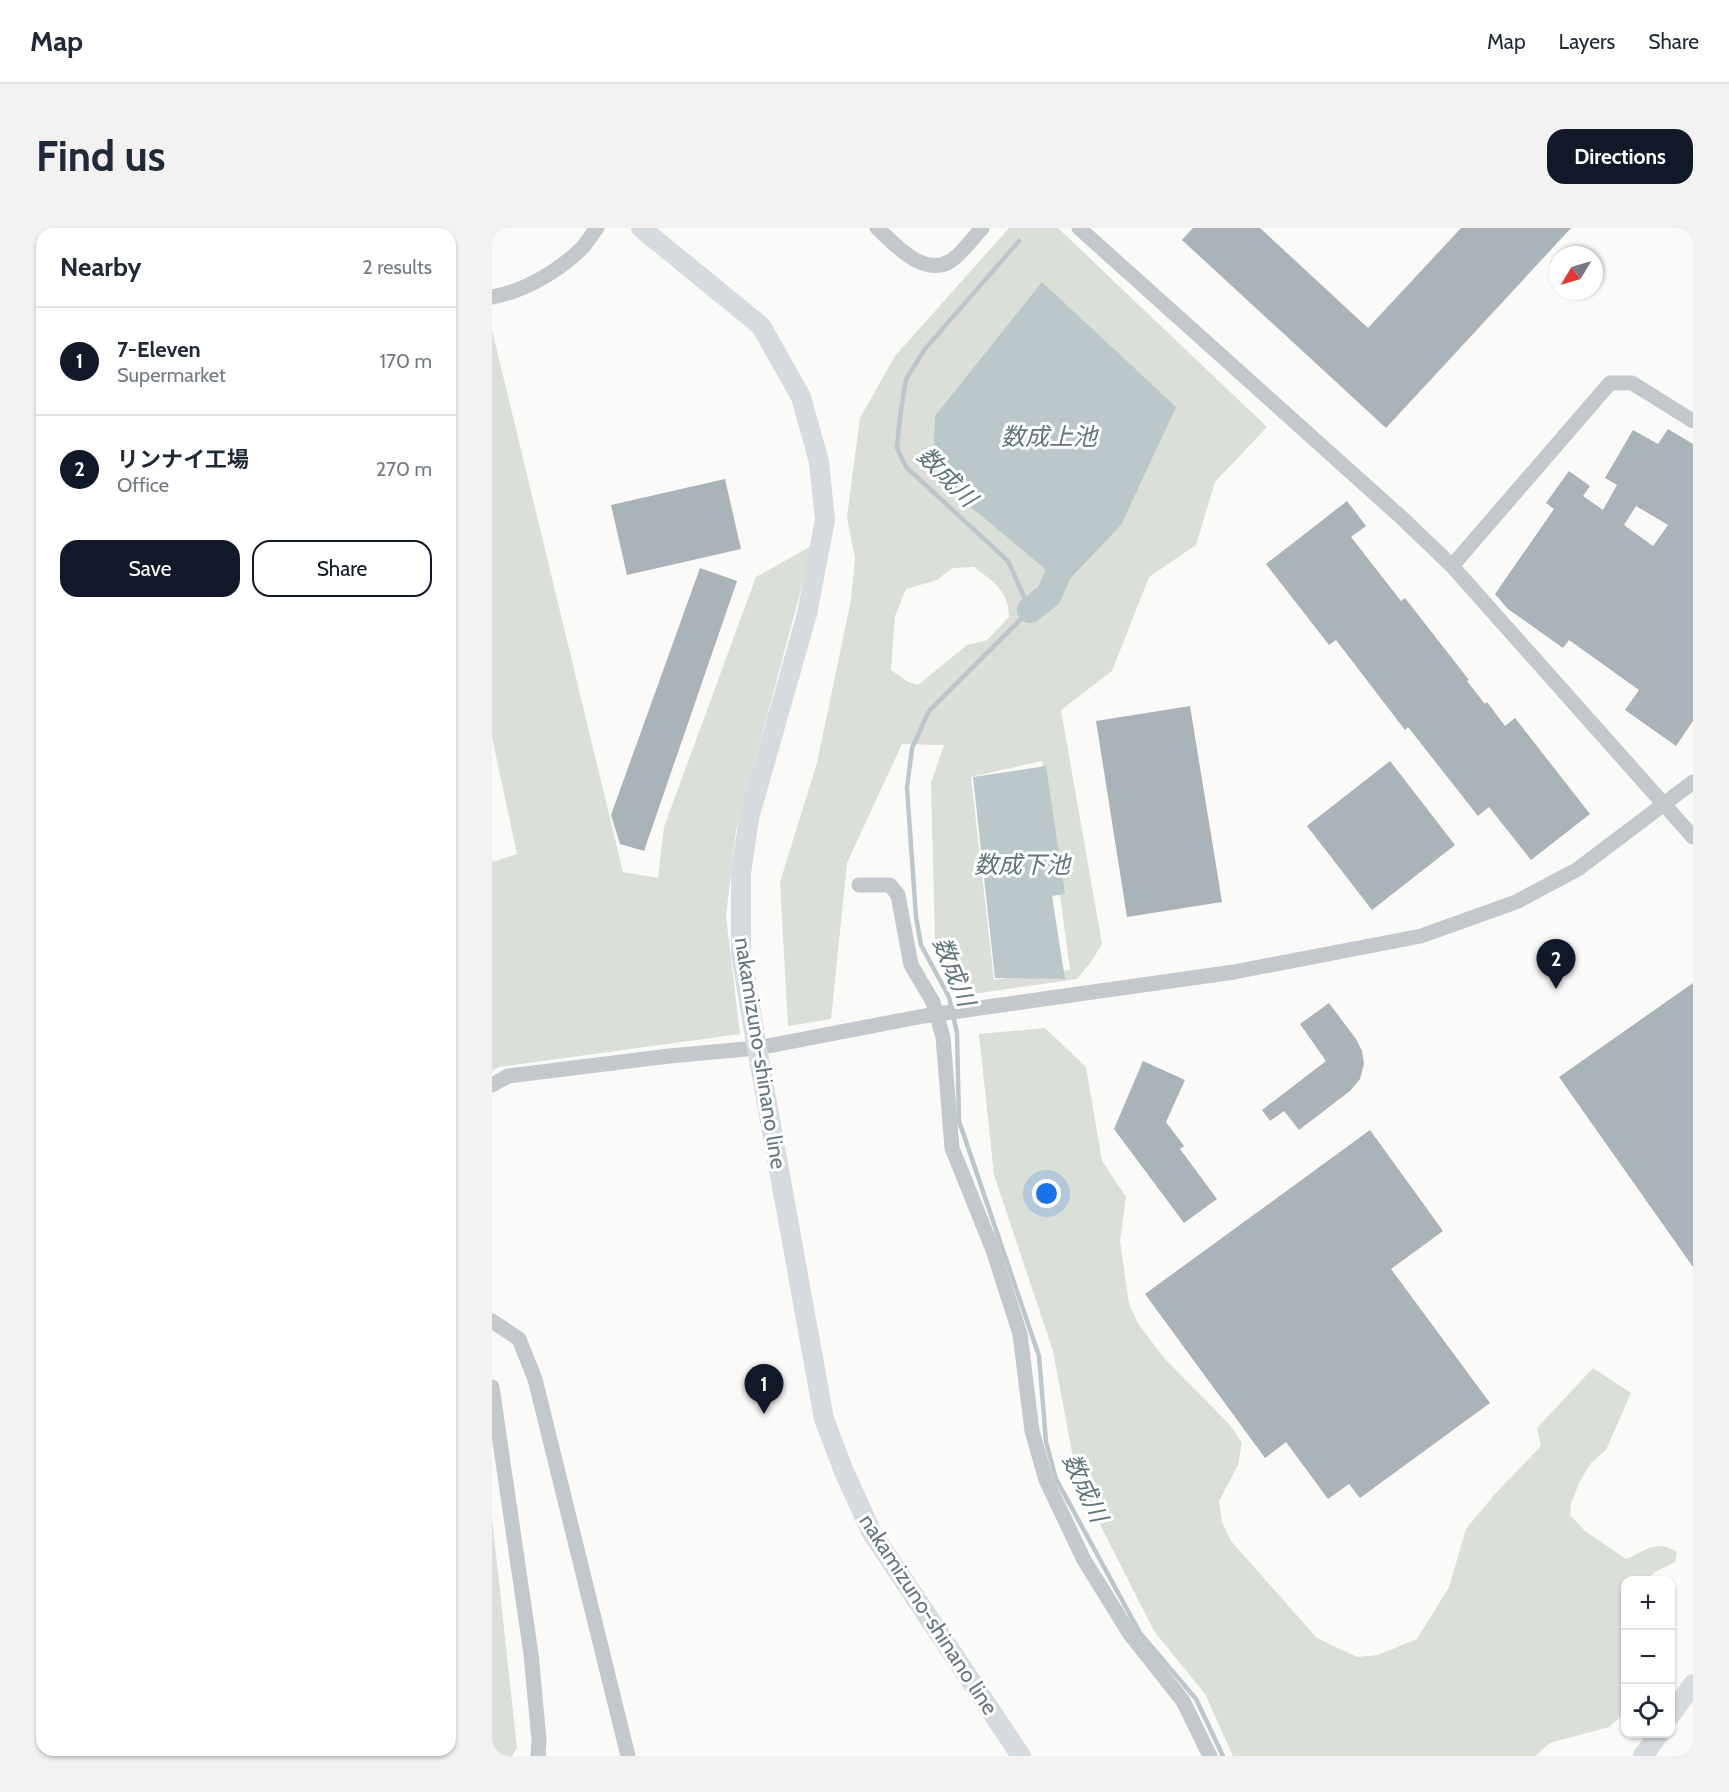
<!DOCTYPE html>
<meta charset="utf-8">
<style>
body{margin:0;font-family:Cabin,"Noto Sans JP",sans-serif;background:#f2f2f3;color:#1f2937}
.controls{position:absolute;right:18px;bottom:18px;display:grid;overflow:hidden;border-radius:12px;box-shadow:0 2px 4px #0004}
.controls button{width:54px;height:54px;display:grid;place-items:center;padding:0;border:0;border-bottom:2px solid #e0e1e3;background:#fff;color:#1f2937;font:30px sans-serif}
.compass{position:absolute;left:1057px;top:18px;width:54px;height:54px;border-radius:50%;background:#fff;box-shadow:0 2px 4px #0004;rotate:232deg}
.you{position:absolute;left:555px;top:966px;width:21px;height:21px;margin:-15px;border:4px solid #fff;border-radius:50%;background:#1a73e8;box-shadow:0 0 0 9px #1a73e833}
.badge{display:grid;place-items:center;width:39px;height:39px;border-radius:50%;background:#111827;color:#fff;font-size:20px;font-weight:700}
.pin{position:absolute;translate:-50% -50px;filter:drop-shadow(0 2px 3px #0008)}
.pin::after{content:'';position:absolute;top:32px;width:21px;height:18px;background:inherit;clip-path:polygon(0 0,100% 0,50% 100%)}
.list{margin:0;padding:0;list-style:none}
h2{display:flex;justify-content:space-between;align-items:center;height:78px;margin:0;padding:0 24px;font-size:26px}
h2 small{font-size:20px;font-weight:400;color:#747a83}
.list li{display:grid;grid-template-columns:39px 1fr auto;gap:18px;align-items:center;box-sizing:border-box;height:108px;padding:0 24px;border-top:2px solid #e0e1e3}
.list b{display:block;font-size:22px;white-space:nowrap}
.list p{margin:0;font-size:20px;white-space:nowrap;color:#747a83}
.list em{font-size:20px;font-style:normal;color:#747a83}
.actions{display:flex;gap:12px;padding:18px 24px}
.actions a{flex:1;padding:14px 0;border:2px solid #111827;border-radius:18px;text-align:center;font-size:21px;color:#111827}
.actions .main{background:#111827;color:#fff}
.icon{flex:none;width:33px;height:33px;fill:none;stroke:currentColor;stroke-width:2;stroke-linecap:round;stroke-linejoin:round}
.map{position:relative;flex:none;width:1201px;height:1528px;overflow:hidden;border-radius:18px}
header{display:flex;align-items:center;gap:36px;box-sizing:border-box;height:84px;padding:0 30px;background:#fff;border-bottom:2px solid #e0e1e3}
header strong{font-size:28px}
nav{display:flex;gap:33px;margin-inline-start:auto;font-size:21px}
.intro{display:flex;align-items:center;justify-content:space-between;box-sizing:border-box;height:144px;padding:0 36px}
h1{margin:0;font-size:42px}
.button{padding:15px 27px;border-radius:18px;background:#111827;color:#fff;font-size:21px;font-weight:700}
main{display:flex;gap:36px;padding:0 36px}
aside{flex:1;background:#fff;border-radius:18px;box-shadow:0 2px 4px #0004}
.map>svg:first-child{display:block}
.green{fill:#dadfd7;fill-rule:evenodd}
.water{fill:#bbc7cb}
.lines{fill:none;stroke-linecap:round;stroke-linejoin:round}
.stream{stroke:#bbc7cb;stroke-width:4.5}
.river{stroke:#bbc7cb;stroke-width:26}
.building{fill:#aab3b9;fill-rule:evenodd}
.minor{stroke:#c3c8cc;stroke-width:15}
.major{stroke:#d6dbdf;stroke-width:20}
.labels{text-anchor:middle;stroke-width:6;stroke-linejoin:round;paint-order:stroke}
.street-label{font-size:22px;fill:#657683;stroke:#fff}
.water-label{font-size:24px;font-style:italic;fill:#60757c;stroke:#fff}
</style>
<header>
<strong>Map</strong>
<nav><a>Map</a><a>Layers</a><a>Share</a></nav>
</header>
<div class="intro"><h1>Find us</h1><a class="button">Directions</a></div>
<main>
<aside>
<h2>Nearby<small>2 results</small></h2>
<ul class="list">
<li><span class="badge">1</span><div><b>7-Eleven</b><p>Supermarket</p></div><em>170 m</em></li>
<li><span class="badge">2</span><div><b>リンナイ工場</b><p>Office</p></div><em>270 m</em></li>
</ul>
<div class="actions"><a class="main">Save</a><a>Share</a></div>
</aside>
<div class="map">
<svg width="1201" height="1528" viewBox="0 0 1201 1528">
<rect width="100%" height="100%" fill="#fafaf8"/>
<!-- green -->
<path class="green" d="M 517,0 L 566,0 L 775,199 L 723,254 L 704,317 L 657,349 L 620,443 L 569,482 L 610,716 L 599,734 L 585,751 L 473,767 L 443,711 L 439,555 L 452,517 L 410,516 L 355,635 L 339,791 L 296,798 L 288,654 L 325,535 L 359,372 L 363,330 L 355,289 L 368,190 L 403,128 ZM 482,339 C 501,354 517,362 517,389 L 495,412 L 475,417 L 426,457 L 416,454 L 399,442 L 403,388 L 414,361 L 445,352 L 460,340 ZM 550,533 L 578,742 L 502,752 L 479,549 Z
M 0,102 L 131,644 L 166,650 L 172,599 L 264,349 L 321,317 L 244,603 L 234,688 L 248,806 L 7,839 L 0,843 L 0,634 L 25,626 L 0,509 Z
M 553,800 L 594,839 L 610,933 L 634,969 L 628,1013 L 637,1076 L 647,1097 L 672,1130 L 738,1197 L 750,1215 L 746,1237 L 727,1273 L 730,1294 L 739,1313 L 825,1410 L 865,1429 L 886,1427 L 925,1411 L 957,1359 L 974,1301 L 1002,1267 L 1049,1218 L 1045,1200 L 1101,1140 L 1139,1165 L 1114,1222 L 1098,1236 L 1087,1255 L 1079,1276 L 1078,1287 L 1093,1303 L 1134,1331 C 1153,1323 1165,1311 1185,1324 L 1183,1334 L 1163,1344 L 1155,1352 L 1134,1352 L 1133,1485 L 1117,1499 L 1058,1515 L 1043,1528 L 741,1528 L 713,1466 L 662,1403 L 585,1251 L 561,1123 L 502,947 L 487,806 Z
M 0,1290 L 25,1520 L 20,1528 L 0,1528 Z"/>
<!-- water -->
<path class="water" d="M 550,54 L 684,179 L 629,297 L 572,357 L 441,247 L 443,188 Z
M 554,538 L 573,666 L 560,668 L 573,751 L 503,750 L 481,549 Z"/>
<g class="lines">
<!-- stream -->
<path class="stream" d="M 527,13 L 433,121 L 414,151 L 408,189 L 405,220 L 414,239 L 516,333 L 538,382 L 437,483 L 420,520 L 415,560 L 424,689 L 429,717 L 457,769 L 465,805 L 467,893 L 547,1128 L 554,1214 L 564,1251 L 648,1405 L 704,1471 L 731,1528"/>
<!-- river -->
<path class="river" d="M 538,382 L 557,367 L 575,325"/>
</g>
<!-- building -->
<path class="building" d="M 701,0 L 768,0 L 876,100 L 969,0 L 1079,0 L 894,200 L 690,12 Z
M 1176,201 L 1201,216 L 1201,493 L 1184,518 L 1133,482 L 1147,462 L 1077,412 L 1071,420 L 1016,381 L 1003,366 L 1062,281 L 1054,275 L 1077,243 L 1098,258 L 1091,268 L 1111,282 L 1125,257 L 1113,250 L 1141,202 L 1166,216 ZM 1144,278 L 1176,297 L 1161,318 L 1132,297 Z
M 233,251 L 249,321 L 135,347 L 119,277 Z
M 855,273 L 874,298 L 859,309 L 909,373 L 913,370 L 977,452 L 975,453 L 993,476 L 995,474 L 1013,498 L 1023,490 L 1098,586 L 1039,632 L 997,579 L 986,588 L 916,499 L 913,502 L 844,412 L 837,417 L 774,336 Z
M 208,340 L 245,353 L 152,623 L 128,616 L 119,587 Z
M 698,478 L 730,674 L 635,689 L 604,493 Z
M 898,533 L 963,617 L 880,682 L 815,598 Z
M 1201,755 L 1201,1039 L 1067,849 Z
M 837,775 L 864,811 L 870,823 L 872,836 L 868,851 L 858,863 L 807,902 L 792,883 L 778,893 L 770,882 L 834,833 L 808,796 Z
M 651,833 L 693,852 L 674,894 L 692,918 L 688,921 L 725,971 L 692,995 L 622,901 Z
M 878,902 L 951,1003 L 899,1041 L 998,1175 L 868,1270 L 857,1256 L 836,1271 L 794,1214 L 773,1230 L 653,1066 Z"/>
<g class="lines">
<!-- minor -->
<path class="minor" d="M 385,0 C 404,17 430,48 457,34 C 468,28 481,10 490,0
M 587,0 L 910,290 L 960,338 L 1201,609
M 0,69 C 33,63 67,43 91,19 C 96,13 100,6 105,0
M 960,338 L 1118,155 L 1140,155 L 1201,193
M 367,657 L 398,657 L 406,667 L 419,737 L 441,774 L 451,809 L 460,920 L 501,1022 L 528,1106 L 540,1203 L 554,1252 L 592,1332 L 638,1406 L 691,1473 L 718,1528
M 0,857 L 16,848 L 177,828 L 265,820 L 432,788 L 742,744 L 929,708 L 1024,674 L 1086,641 L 1201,554
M 0,1093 L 27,1111 L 43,1151 L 136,1528
M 0,1159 L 39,1426 L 47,1512 L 46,1528"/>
<!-- major -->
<path class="major" d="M 149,0 L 269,98 L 309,169 L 327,234 L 333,292 L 315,386 L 257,590 L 249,645 L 249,726 L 265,820 L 332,1191 L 353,1246 L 380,1305 L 529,1528
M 1178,1488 L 1201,1456
M 1151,1528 L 1167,1506"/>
</g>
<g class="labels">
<!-- street labels -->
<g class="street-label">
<text transform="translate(269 825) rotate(81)" y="8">nakamizuno-shinano line</text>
<text transform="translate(437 1386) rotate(57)" y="8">nakamizuno-shinano line</text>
</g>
<!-- water labels -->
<g class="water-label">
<text x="557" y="217">数成上池</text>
<text transform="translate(455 249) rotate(45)" y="8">数成川</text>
<text x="530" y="645">数成下池</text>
<text transform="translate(462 744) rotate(68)" y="8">数成川</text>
<text transform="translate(593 1260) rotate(65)" y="8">数成川</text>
</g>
</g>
</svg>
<div class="controls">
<button>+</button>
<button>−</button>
<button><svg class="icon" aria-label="locate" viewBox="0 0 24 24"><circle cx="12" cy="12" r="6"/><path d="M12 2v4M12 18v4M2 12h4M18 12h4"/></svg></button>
</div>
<svg class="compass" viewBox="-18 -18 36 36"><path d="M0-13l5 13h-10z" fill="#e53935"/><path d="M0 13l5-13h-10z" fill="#747a83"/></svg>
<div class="you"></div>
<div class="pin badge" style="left:272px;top:1186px">1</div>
<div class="pin badge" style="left:1064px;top:761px">2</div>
</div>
</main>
